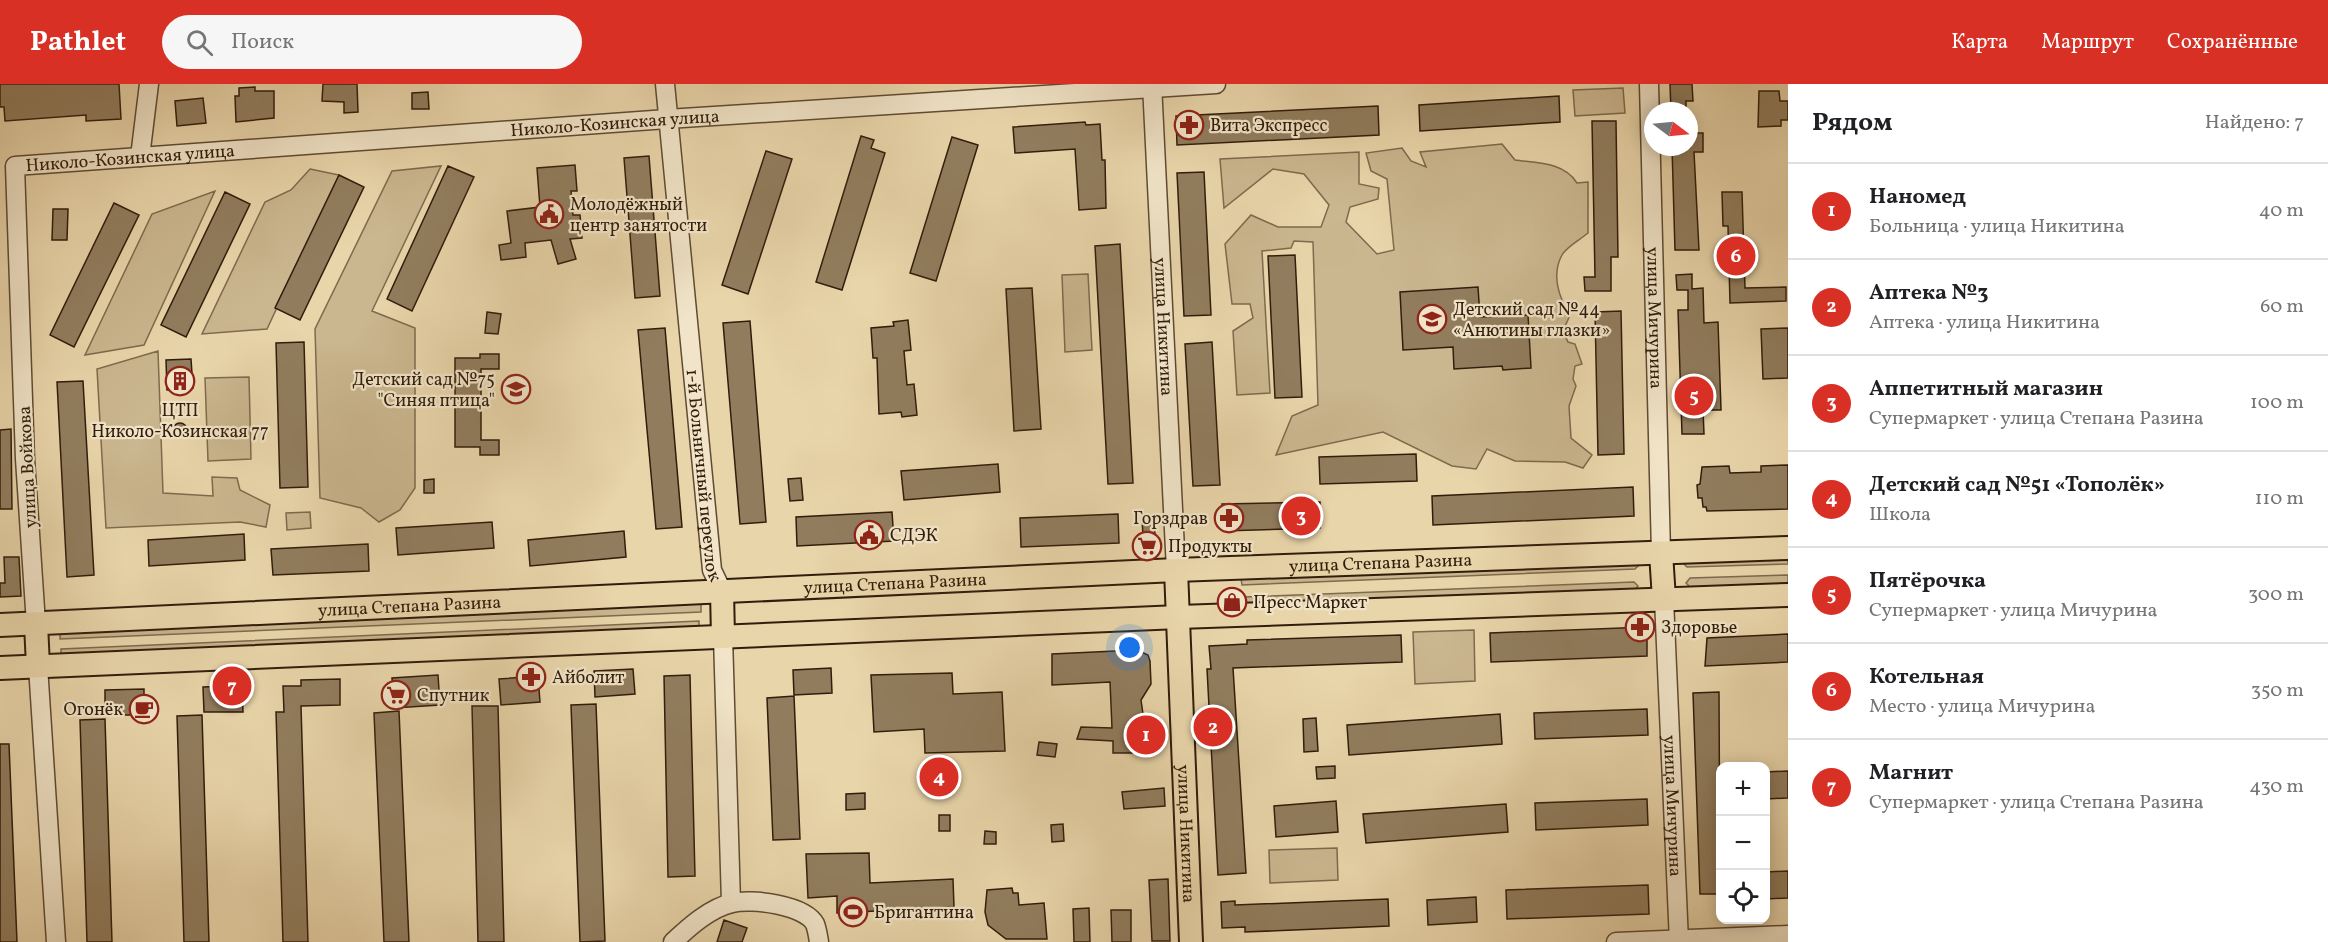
<!DOCTYPE html>
<html lang="ru">
<meta charset="utf-8">
<style>
body{margin:0;font-family:Vollkorn,serif;background:#f6f6f6;color:#202124}
.controls{position:absolute;right:18px;bottom:18px;display:grid;overflow:hidden;border-radius:12px;box-shadow:0 3px 15px #0003}
.controls button{width:54px;height:54px;display:grid;place-items:center;padding:0;border:0;border-bottom:2px solid #e0e0e0;background:#fff;color:#202124;font:30px sans-serif}
.compass{position:absolute;left:1644px;top:18px;width:54px;height:54px;border-radius:50%;background:#fff;box-shadow:0 3px 15px #0003;rotate:106deg}
.you{position:absolute;left:1130px;top:564px;width:21px;height:21px;margin:-15px;border:4px solid #fff;border-radius:50%;background:#1a73e8;box-shadow:0 0 0 9px #1a73e833}
.badge{display:grid;place-items:center;width:39px;height:39px;border-radius:50%;background:#d93025;color:#fff;font-size:20px;font-weight:700}
.pin{position:absolute;translate:-50% -50%;border:3px solid #fff;box-shadow:0 2px 6px #0006}
.list{margin:0;padding:0;list-style:none}
h2{display:flex;justify-content:space-between;align-items:center;height:78px;margin:0;padding:0 24px;font-size:26px}
h2 small{font-size:20px;font-weight:400;color:#757577}
.list li{display:grid;grid-template-columns:39px 1fr auto;gap:18px;align-items:center;box-sizing:border-box;height:96px;padding:0 24px;border-top:2px solid #e0e0e0}
.list b{display:block;font-size:22px;white-space:nowrap}
.list p{margin:0;font-size:20px;white-space:nowrap;color:#757577}
.list em{font-size:20px;font-style:normal;color:#757577}
.icon{flex:none;width:33px;height:33px;fill:none;stroke:currentColor;stroke-width:2;stroke-linecap:round;stroke-linejoin:round}
.map{position:relative;flex:none;width:1788px;height:858px;overflow:hidden}
header{display:flex;align-items:center;gap:36px;box-sizing:border-box;height:84px;padding:0 30px;background:#d93025;color:#fff}
header strong{font-size:28px}
nav{display:flex;gap:33px;margin-inline-start:auto;font-size:21px}
.search{width:420px;height:54px;background:#f6f6f6;display:flex;align-items:center;gap:15px;box-sizing:border-box;padding:0 21px;border-radius:33px;color:#757577;font-size:22px}
main{display:flex}
aside{flex:1;background:#fff}
.map>svg:first-child{display:block}
.green{fill:#cab68f;stroke:#7e6a4d;stroke-width:1.5}
.building{fill:#917d5e;stroke:#311d0b;stroke-width:1.5}
.lines{fill:none;stroke-linecap:round;stroke-linejoin:round}
.minor-casing{stroke:#5f4b33;stroke-width:21}
.major-casing{stroke:#311d0b;stroke-width:26}
.minor{stroke:#f1e4c8;stroke-width:18}
.major{stroke:#e9d5aa;stroke-width:22}
.labels{text-anchor:middle;stroke-width:4.5;stroke-linejoin:round;paint-order:stroke}
.street-label{font-size:18px;fill:#311d0b;stroke:#f1e4c8}
.poi-label{font-size:18px;fill:#311d0b;stroke:#f1e4c8;text-anchor:start}
</style>
<header>
<strong>Pathlet</strong>
<div class="search"><svg class="icon" aria-label="search" viewBox="0 0 24 24"><circle cx="10" cy="10" r="6"/><path d="M15 15l6 6"/></svg>Поиск</div>
<nav><a>Карта</a><a>Маршрут</a><a>Сохранённые</a></nav>
</header>
<main>
<div class="map">
<svg width="1788" height="858" viewBox="0 0 1788 858">
<rect width="100%" height="100%" fill="#e9d5aa"/>
<filter id="stains"><feTurbulence type="fractalNoise" baseFrequency=".00333" numOctaves="4"/><feColorMatrix values="0 0 0 0 .2 0 0 0 0 .09 0 0 0 0 .02 0 0 0 .5 -.17"/></filter>
<radialGradient id="worn" r=".72"><stop offset=".6" stop-color="#630" stop-opacity="0"/><stop offset="1" stop-color="#630" stop-opacity=".3"/></radialGradient>
<!-- green -->
<path class="green" d="M 1623,4 L 1625,29 L 1575,32 L 1573,6 Z
M 1502,60 L 1515,76 C 1537,79 1564,78 1577,99 L 1588,98 L 1588,149 C 1581,155 1566,163 1562,171 C 1551,191 1559,214 1570,231 L 1563,247 L 1568,258 L 1575,260 L 1582,280 L 1575,282 L 1573,295 L 1576,302 L 1569,322 L 1571,354 L 1592,371 L 1583,384 L 1565,378 L 1515,377 L 1487,365 L 1476,385 L 1452,382 L 1383,348 L 1276,371 L 1292,332 L 1318,321 L 1313,158 L 1294,157 L 1291,164 L 1262,167 L 1270,309 L 1237,311 L 1233,247 L 1253,234 L 1250,220 L 1232,220 L 1225,160 L 1251,131 L 1278,143 L 1321,143 L 1329,121 L 1304,90 L 1273,85 L 1224,124 L 1220,75 L 1359,68 L 1359,100 L 1379,104 L 1378,115 L 1350,123 L 1346,138 L 1377,170 L 1394,166 L 1387,95 L 1371,87 L 1366,69 L 1402,64 L 1411,77 L 1426,83 L 1420,68 Z
M 441,82 L 372,227 L 415,244 L 415,404 L 400,426 L 379,438 L 361,424 L 320,414 L 315,245 L 392,87 Z
M 310,85 L 339,91 L 267,245 L 202,250 L 265,118 L 291,106 Z
M 215,107 L 144,261 L 85,271 L 152,130 Z
M 1088,190 L 1092,266 L 1065,268 L 1062,191 Z
M 158,267 L 163,409 L 213,412 L 212,393 L 237,394 L 240,406 L 270,421 L 266,443 L 240,438 L 106,444 L 97,285 Z
M 249,293 L 251,375 L 208,377 L 205,294 Z
M 310,428 L 311,444 L 287,446 L 286,429 Z
M 1788,472 L 1788,480 L 1687,483 L 1684,480 L 1686,475 Z
M 1635,477 L 1639,481 L 1635,485 L 1242,501 L 1241,495 L 1225,495 Z
M 1788,491 L 1788,501 L 1690,503 L 1686,499 L 1690,494 Z
M 1634,498 L 1638,502 L 1635,506 L 1244,521 L 1244,513 Z
M 701,516 L 701,528 L 60,555 L 60,546 Z
M 699,537 L 699,549 L 61,576 L 61,565 Z
M 1474,546 L 1475,597 L 1415,600 L 1413,548 Z
M 1337,764 L 1338,796 L 1270,799 L 1269,766 Z"/>
<!-- building -->
<path class="building" d="M 0,0 L 119,0 L 121,35 L 86,37 L 86,31 L 5,37 L 4,23 L 0,23 Z
M 323,0 L 357,0 L 358,28 L 344,29 L 344,18 L 322,17 Z
M 1670,0 L 1692,0 L 1693,17 L 1686,17 L 1686,27 L 1671,27 Z
M 255,3 L 255,7 L 274,7 L 274,34 L 236,38 L 235,12 L 239,12 L 239,4 Z
M 1759,7 L 1779,7 L 1780,17 L 1788,17 L 1788,36 L 1781,36 L 1781,42 L 1758,43 Z
M 428,8 L 429,25 L 412,25 L 412,9 Z
M 1559,12 L 1560,38 L 1420,47 L 1419,21 Z
M 203,14 L 206,39 L 177,42 L 175,17 Z
M 1378,22 L 1379,51 L 1177,61 L 1176,32 Z
M 1592,37 L 1616,37 L 1618,173 L 1611,173 L 1611,207 L 1585,207 L 1584,193 L 1595,193 Z
M 1085,38 L 1086,41 L 1100,40 L 1102,76 L 1105,76 L 1106,124 L 1079,126 L 1075,65 L 1015,69 L 1013,43 Z
M 1689,49 L 1703,49 L 1703,68 L 1694,68 L 1699,166 L 1675,166 L 1672,63 L 1689,63 Z
M 861,52 L 874,56 L 871,64 L 885,69 L 842,206 L 816,198 Z
M 952,53 L 978,61 L 936,197 L 910,189 Z
M 766,67 L 792,75 L 748,210 L 722,201 Z
M 649,72 L 660,212 L 635,214 L 624,74 Z
M 575,81 L 577,107 L 571,107 L 573,131 L 580,131 L 582,154 L 570,155 L 576,175 L 558,180 L 551,156 L 525,159 L 526,173 L 501,176 L 499,161 L 511,159 L 507,127 L 540,123 L 537,84 Z
M 448,82 L 474,93 L 412,227 L 387,215 Z
M 1204,88 L 1211,231 L 1184,232 L 1177,89 Z
M 339,91 L 364,103 L 300,236 L 275,224 Z
M 225,108 L 250,120 L 186,253 L 161,241 Z
M 1722,108 L 1742,108 L 1745,204 L 1786,203 L 1786,217 L 1730,219 L 1728,142 L 1723,142 Z
M 114,119 L 139,131 L 74,263 L 50,251 Z
M 53,125 L 68,125 L 67,156 L 52,156 Z
M 1120,160 L 1133,399 L 1108,400 L 1095,162 Z
M 1295,171 L 1302,313 L 1275,314 L 1268,172 Z
M 1692,190 L 1692,205 L 1703,204 L 1704,239 L 1718,238 L 1721,326 L 1703,326 L 1704,350 L 1682,350 L 1678,226 L 1688,226 L 1688,206 L 1677,206 L 1676,191 Z
M 1478,203 L 1480,233 L 1528,231 L 1531,284 L 1503,286 L 1502,282 L 1454,285 L 1453,263 L 1403,266 L 1400,208 Z
M 1032,204 L 1041,345 L 1014,347 L 1006,205 Z
M 1621,227 L 1624,370 L 1598,371 L 1595,228 Z
M 487,228 L 501,230 L 498,250 L 485,249 Z
M 908,236 L 911,266 L 904,267 L 907,301 L 914,300 L 917,331 L 902,333 L 901,328 L 879,330 L 877,274 L 873,274 L 871,244 L 894,242 L 893,238 Z
M 750,237 L 766,438 L 740,440 L 723,239 Z
M 665,244 L 682,443 L 656,445 L 638,246 Z
M 1788,244 L 1788,294 L 1763,295 L 1761,245 Z
M 304,258 L 308,403 L 280,404 L 276,259 Z
M 1212,258 L 1220,401 L 1193,402 L 1185,260 Z
M 480,270 L 499,270 L 499,285 L 481,285 L 481,356 L 499,356 L 499,371 L 480,371 L 480,363 L 455,363 L 455,274 L 480,274 Z
M 191,275 L 193,304 L 167,306 L 166,276 Z
M 83,297 L 94,491 L 67,493 L 57,298 Z
M173 346a7 7 0 1 1 14 0a7 7 0 1 1-14 0Z
M 11,345 L 12,425 L 0,425 L 0,346 Z
M 1416,370 L 1417,397 L 1320,400 L 1319,373 Z
M 998,380 L 1000,408 L 904,416 L 901,387 Z
M 1788,381 L 1788,425 L 1707,427 L 1706,423 L 1703,423 L 1702,414 L 1698,414 L 1697,401 L 1700,400 L 1702,383 L 1729,382 L 1730,389 L 1761,388 L 1761,382 Z
M 801,394 L 803,416 L 790,417 L 788,395 Z
M 434,395 L 434,409 L 424,409 L 424,396 Z
M 1633,403 L 1634,432 L 1433,441 L 1432,412 Z
M 1320,418 L 1320,444 L 1223,447 L 1222,420 Z
M 892,428 L 894,457 L 797,462 L 796,433 Z
M 1118,430 L 1119,459 L 1021,463 L 1020,434 Z
M 1154,433 L 1156,470 L 1144,471 L 1142,434 Z
M 492,438 L 494,464 L 398,471 L 396,444 Z
M 624,447 L 626,473 L 530,482 L 528,456 Z
M 244,450 L 245,476 L 149,482 L 148,456 Z
M 368,460 L 369,487 L 273,491 L 271,465 Z
M 4,473 L 19,473 L 21,512 L 0,513 L 0,499 L 5,499 Z
M 1647,543 L 1647,572 L 1491,578 L 1490,549 Z
M 1788,550 L 1788,578 L 1705,582 L 1707,554 Z
M 1401,551 L 1402,578 L 1233,584 L 1246,789 L 1218,791 L 1207,585 L 1211,585 L 1209,562 L 1247,560 L 1247,556 Z
M 1137,566 L 1148,571 L 1150,577 L 1151,600 L 1141,616 L 1147,658 L 1136,669 L 1113,669 L 1113,657 L 1077,655 L 1081,643 L 1112,644 L 1110,598 L 1052,601 L 1052,570 Z
M 831,584 L 832,609 L 794,611 L 793,586 Z
M 633,585 L 635,610 L 595,613 L 594,587 Z
M 952,589 L 953,610 L 1002,608 L 1005,667 L 925,669 L 924,645 L 874,648 L 871,591 Z
M 438,591 L 440,621 L 394,624 L 392,594 Z
M 690,591 L 695,792 L 668,793 L 664,592 Z
M 538,592 L 540,618 L 501,621 L 499,595 Z
M 340,595 L 340,621 L 301,622 L 308,858 L 283,858 L 276,628 L 284,628 L 283,602 L 301,602 L 301,596 Z
M 232,602 L 242,602 L 243,628 L 204,628 L 203,603 Z
M 144,605 L 144,631 L 105,631 L 105,606 Z
M 1719,608 L 1720,810 L 1700,810 L 1693,609 Z
M 794,612 L 800,755 L 773,756 L 767,614 Z
M 596,620 L 605,857 L 580,858 L 571,621 Z
M 472,622 L 498,622 L 504,858 L 478,858 Z
M 1647,625 L 1648,651 L 1535,655 L 1534,629 Z
M 399,627 L 409,858 L 384,858 L 374,629 Z
M 1500,630 L 1502,660 L 1349,671 L 1347,641 Z
M 202,631 L 209,858 L 184,858 L 177,632 Z
M 1316,634 L 1318,667 L 1304,668 L 1303,635 Z
M 105,635 L 112,858 L 87,858 L 80,636 Z
M 1039,658 L 1057,660 L 1055,673 L 1037,671 Z
M 0,660 L 9,660 L 17,858 L 0,858 Z
M 1335,682 L 1335,694 L 1317,695 L 1316,683 Z
M 1788,687 L 1788,714 L 1766,715 L 1766,688 Z
M 1164,704 L 1165,722 L 1124,725 L 1122,708 Z
M 865,709 L 865,725 L 846,726 L 846,710 Z
M 1647,715 L 1648,741 L 1536,746 L 1535,719 Z
M 1336,717 L 1338,748 L 1276,753 L 1274,722 Z
M 1506,720 L 1508,748 L 1366,759 L 1363,730 Z
M 939,731 L 950,731 L 950,747 L 939,747 Z
M 1063,740 L 1064,757 L 1052,758 L 1051,741 Z
M 985,747 L 996,748 L 996,760 L 984,760 Z
M 869,769 L 870,799 L 953,795 L 954,823 L 837,829 L 837,812 L 808,814 L 806,770 Z
M 1788,787 L 1788,814 L 1766,815 L 1766,788 Z
M 1168,795 L 1170,857 L 1152,857 L 1149,796 Z
M 1648,801 L 1649,830 L 1507,835 L 1506,806 Z
M 1012,804 L 1013,809 L 1018,809 L 1019,821 L 1044,819 L 1047,855 L 1006,855 L 988,841 L 985,828 L 987,806 Z
M 1476,813 L 1477,838 L 1428,841 L 1427,816 Z
M 1388,815 L 1389,842 L 1245,848 L 1245,843 L 1222,844 L 1221,818 L 1235,817 L 1235,821 Z
M 1089,824 L 1090,858 L 1074,858 L 1073,825 Z
M 1111,826 L 1131,826 L 1131,858 L 1112,858 Z
M 724,836 L 747,844 L 742,858 L 717,858 Z"/>
<g class="lines">
<!-- minor casing -->
<g class="minor-casing">
<g id="minor">
<path id="s1" d="M 665,0 L 712,486 L 722,507"/>
<path id="s2" d="M 1152,0 L 1176,486"/>
<path id="s3" d="M 1649,0 L 1661,469"/>
<path d="M 140,73 L 149,0"/>
<path id="s4" d="M 1664,515 L 1679,858"/>
<path id="s5" d="M 36,540 L 25,375 L 15,82 L 667,35 L 1216,0"/>
<path d="M 723,553 L 731,819"/>
<path d="M 38,582 L 56,858"/>
<path d="M 673,858 C 689,843 710,824 732,819 C 751,814 805,821 815,840 C 817,845 818,852 819,858"/>
<path d="M 1616,858 L 1788,851"/>
</g>
</g>
<!-- major casing -->
<g class="major-casing">
<g id="major">
<path d="M 1661,469 L 1664,515"/>
<path id="s6" d="M 1176,486 L 1191,858"/>
<path d="M 722,507 L 723,553"/>
<path d="M 36,540 L 38,582"/>
<path id="s7" d="M 0,541 L 1176,486 L 1788,464"/>
<path d="M 0,584 L 1179,533 L 1788,511"/>
</g>
</g>
<!-- minor -->
<use href="#minor" class="minor"/>
<!-- major -->
<use href="#major" class="major"/>
</g>
<!-- icons -->
<defs>
<g id="pharmacy-ring" transform="scale(1.5)"><circle r="9.5" fill="#f1e4c8" stroke="#8f2418" stroke-width="1.5"/><path d="M-2-6h4v4h4v4h-4v4h-4v-4h-4v-4h4Z" fill="#8f2418"/></g>
<g id="civic-ring" transform="scale(1.5)"><circle r="9.5" fill="#f1e4c8" stroke="#8f2418" stroke-width="1.5"/><path d="M-.6-6.5H3V-4.5H.6V-3L4-1V1h2V6H-6V1h2V-1L-.6-3ZM-1.2 2.5V6h2.4V2.5Z" fill="#8f2418"/></g>
<g id="school-ring" transform="scale(1.5)"><circle r="9.5" fill="#f1e4c8" stroke="#8f2418" stroke-width="1.5"/><path d="M0-5L7-2L0 1L-7-2ZM-4 1L0 2.5L4 1V4Q0 6-4 4Z" fill="#8f2418"/></g>
<g id="building-ring" transform="scale(1.5)"><circle r="9.5" fill="#f1e4c8" stroke="#8f2418" stroke-width="1.5"/><path d="M-4-6H4V6H1V3H-1V6H-4ZM-2.5-4.3h1.7v1.8h-1.7ZM.8-4.3h1.7v1.8H.8ZM-2.5-1h1.7V.8h-1.7ZM.8-1h1.7V.8H.8Z" fill="#8f2418"/></g>
<g id="supermarket-ring" transform="scale(1.5)"><circle r="9.5" fill="#f1e4c8" stroke="#8f2418" stroke-width="1.5"/><path d="M-6-5.5h2.5l.6 2H6L4.5 2H-2.5L-4.4-4H-6ZM-1.5 3.2a1.3 1.3 0 1 0 .1 0ZM3 3.2a1.3 1.3 0 1 0 .1 0Z" fill="#8f2418"/></g>
<g id="shop-ring" transform="scale(1.5)"><circle r="9.5" fill="#f1e4c8" stroke="#8f2418" stroke-width="1.5"/><path d="M-5-2.5h2.3a2.7 3.5 0 0 1 5.4 0H5L5.5 6h-11ZM-1.5-2.5h3a1.5 2.3 0 0 0-3 0Z" fill="#8f2418"/></g>
<g id="cafe-ring" transform="scale(1.5)"><circle r="9.5" fill="#f1e4c8" stroke="#8f2418" stroke-width="1.5"/><path d="M-5.5-4.5H6V0H3Q3 3.5 0 3.5H-2.5Q-5.5 3.5-5.5 0ZM3-3.2v2h1.7v-2ZM-6 4.5H4V6H-6Z" fill="#8f2418"/></g>
<g id="stadium-ring" transform="scale(1.5)"><circle r="9.5" fill="#f1e4c8" stroke="#8f2418" stroke-width="1.5"/><path d="M0-5a6.5 5 0 1 0 0 10a6.5 5 0 1 0 0-10ZM-3.5-1.8h7v3.6h-7Z" fill="#8f2418"/></g>
</defs>
<g fill-rule="evenodd">
<use href="#pharmacy-ring" x="1189" y="41"/>
<use href="#civic-ring" x="549" y="130"/>
<use href="#school-ring" x="1432" y="235"/>
<use href="#building-ring" x="180" y="297"/>
<use href="#school-ring" x="516" y="305"/>
<use href="#pharmacy-ring" x="1229" y="434"/>
<use href="#civic-ring" x="869" y="451"/>
<use href="#supermarket-ring" x="1147" y="462"/>
<use href="#shop-ring" x="1232" y="518"/>
<use href="#pharmacy-ring" x="1640" y="543"/>
<use href="#pharmacy-ring" x="531" y="593"/>
<use href="#supermarket-ring" x="396" y="611"/>
<use href="#cafe-ring" x="144" y="625"/>
<use href="#stadium-ring" x="853" y="828"/>
</g>
<g class="labels">
<!-- street labels -->
<g class="street-label">
<text dy="6" stroke="none"><textPath href="#s5" startOffset="1060">Николо-Козинская улица</textPath></text>
<text dy="6" stroke="none"><textPath href="#s5" startOffset="574">Николо-Козинская улица</textPath></text>
<text dy="6" stroke="none"><textPath href="#s3" startOffset="234">улица Мичурина</textPath></text>
<text dy="6" stroke="none"><textPath href="#s2" startOffset="243">улица Никитина</textPath></text>
<text transform="translate(27 383) rotate(-93)" y="6">улица Войкова</text>
<text dy="6" stroke="none"><textPath href="#s1" startOffset="393">1-й Больничный переулок</textPath></text>
<text dy="6" stroke="none"><textPath href="#s7" startOffset="1382">улица Степана Разина</textPath></text>
<text dy="6" stroke="none"><textPath href="#s7" startOffset="896">улица Степана Разина</textPath></text>
<text dy="6" stroke="none"><textPath href="#s7" startOffset="410">улица Степана Разина</textPath></text>
<text dy="6" stroke="none"><textPath href="#s4" startOffset="207">улица Мичурина</textPath></text>
<text dy="6" stroke="none"><textPath href="#s6" startOffset="264">улица Никитина</textPath></text>
</g>
<!-- poi labels -->
<g class="poi-label">
<text x="1210" y="47">Вита Экспресс</text>
<text x="570" y="126">Молодёжный<tspan x="570" dy="21">центр занятости</tspan></text>
<text x="1453" y="231">Детский сад №44<tspan x="1453" dy="21">«Анютины глазки»</tspan></text>
<text x="495" y="301" text-anchor="end">Детский сад №75<tspan x="495" dy="21">"Синяя птица"</tspan></text>
<text x="180" y="332" text-anchor="middle">ЦТП<tspan x="180" dy="21">Николо-Козинская 77</tspan></text>
<text x="1208" y="440" text-anchor="end">Горздрав</text>
<text x="890" y="457">СДЭК</text>
<text x="1168" y="468">Продукты</text>
<text x="1253" y="524">Пресс Маркет</text>
<text x="1661" y="549">Здоровье</text>
<text x="552" y="599">Айболит</text>
<text x="417" y="617">Спутник</text>
<text x="123" y="631" text-anchor="end">Огонёк</text>
<text x="874" y="834">Бригантина</text>
</g>
</g>
<rect width="100%" height="100%" filter="url(#stains)"/>
<rect width="100%" height="100%" fill="url(#worn)"/>
</svg>
<div class="controls">
<button>+</button>
<button>−</button>
<button><svg class="icon" aria-label="locate" viewBox="0 0 24 24"><circle cx="12" cy="12" r="6"/><path d="M12 2v4M12 18v4M2 12h4M18 12h4"/></svg></button>
</div>
<svg class="compass" viewBox="-18 -18 36 36"><path d="M0-13l5 13h-10z" fill="#e53935"/><path d="M0 13l5-13h-10z" fill="#757577"/></svg>
<div class="you"></div>
<div class="pin badge" style="left:1146px;top:651px">1</div>
<div class="pin badge" style="left:1213px;top:643px">2</div>
<div class="pin badge" style="left:1301px;top:432px">3</div>
<div class="pin badge" style="left:939px;top:693px">4</div>
<div class="pin badge" style="left:1694px;top:312px">5</div>
<div class="pin badge" style="left:1736px;top:172px">6</div>
<div class="pin badge" style="left:232px;top:602px">7</div>
</div>
<aside>
<h2>Рядом<small>Найдено: 7</small></h2>
<ul class="list">
<li><span class="badge">1</span><div><b>Наномед</b><p>Больница · улица Никитина</p></div><em>40 m</em></li>
<li><span class="badge">2</span><div><b>Аптека №3</b><p>Аптека · улица Никитина</p></div><em>60 m</em></li>
<li><span class="badge">3</span><div><b>Аппетитный магазин</b><p>Супермаркет · улица Степана Разина</p></div><em>100 m</em></li>
<li><span class="badge">4</span><div><b>Детский сад №51 «Тополёк»</b><p>Школа</p></div><em>110 m</em></li>
<li><span class="badge">5</span><div><b>Пятёрочка</b><p>Супермаркет · улица Мичурина</p></div><em>300 m</em></li>
<li><span class="badge">6</span><div><b>Котельная</b><p>Место · улица Мичурина</p></div><em>350 m</em></li>
<li><span class="badge">7</span><div><b>Магнит</b><p>Супермаркет · улица Степана Разина</p></div><em>430 m</em></li>
</ul>
</aside>
</main>
